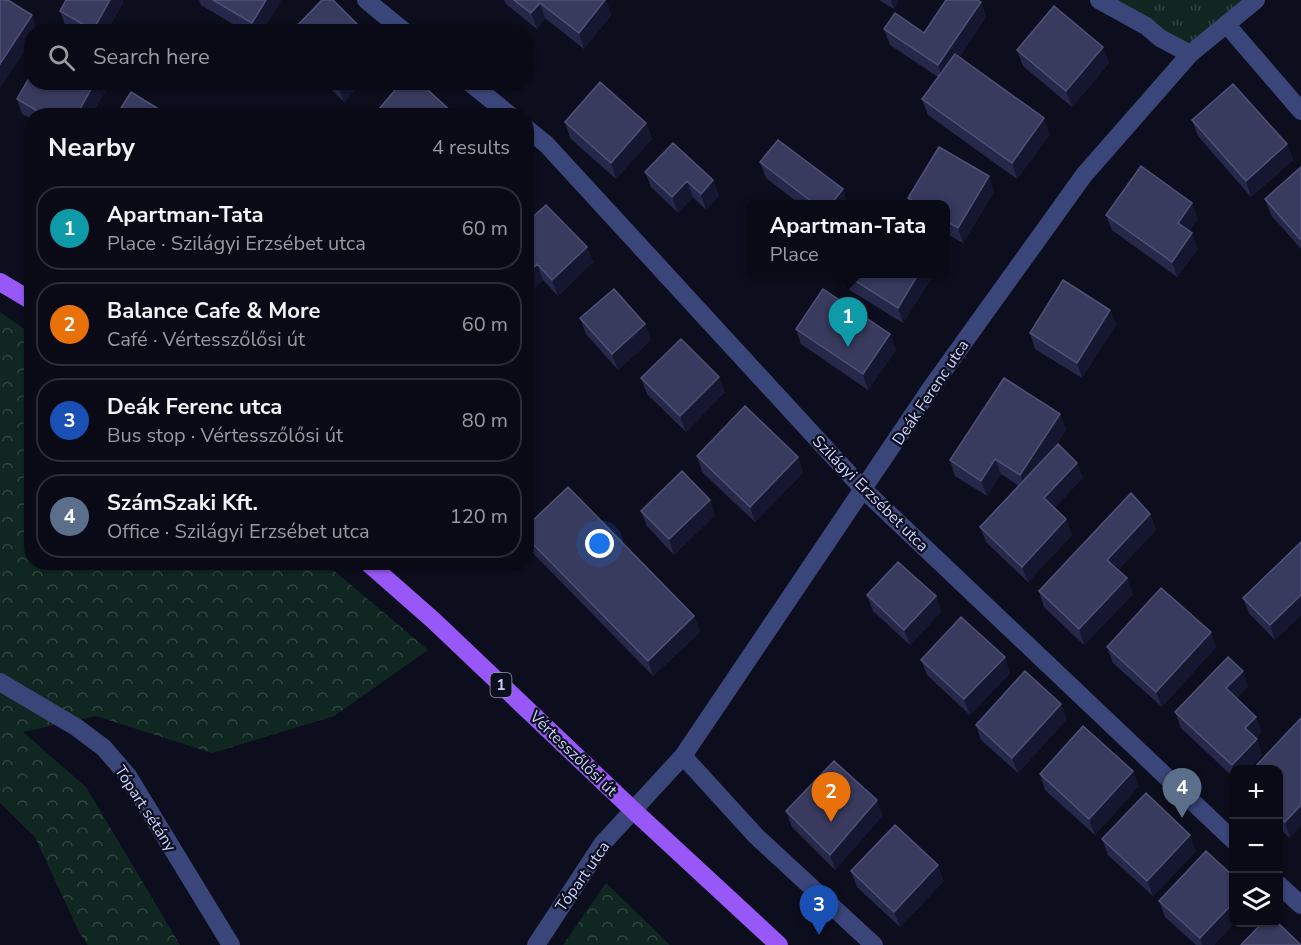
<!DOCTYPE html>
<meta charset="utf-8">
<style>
body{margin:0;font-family:"Nunito Sans",sans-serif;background:#13131f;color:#f1f3f6}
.controls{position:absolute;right:18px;bottom:18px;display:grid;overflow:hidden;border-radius:12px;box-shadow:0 2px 4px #0004}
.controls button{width:54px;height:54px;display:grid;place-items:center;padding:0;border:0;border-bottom:2px solid #2a2b35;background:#0a0a16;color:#f1f3f6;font:30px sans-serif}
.you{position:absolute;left:600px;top:544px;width:21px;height:21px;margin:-15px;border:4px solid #fff;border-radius:50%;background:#1a73e8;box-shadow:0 0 0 9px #1a73e833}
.badge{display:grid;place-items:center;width:39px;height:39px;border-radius:50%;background:#d93025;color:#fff;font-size:20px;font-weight:700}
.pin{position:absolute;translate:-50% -50px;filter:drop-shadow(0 2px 3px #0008)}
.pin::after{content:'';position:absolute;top:32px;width:21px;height:18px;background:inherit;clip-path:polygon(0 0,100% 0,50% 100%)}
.popup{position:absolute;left:746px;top:200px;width:204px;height:78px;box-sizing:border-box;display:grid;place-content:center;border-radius:12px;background:#0a0a16;filter:drop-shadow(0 2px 4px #0005);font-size:20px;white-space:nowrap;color:#999aa1}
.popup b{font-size:22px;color:#f1f3f6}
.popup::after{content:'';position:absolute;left:50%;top:100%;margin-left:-12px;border:12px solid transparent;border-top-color:#0a0a16}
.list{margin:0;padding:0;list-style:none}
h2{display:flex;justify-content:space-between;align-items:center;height:78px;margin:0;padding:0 24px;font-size:26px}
h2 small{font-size:20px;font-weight:400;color:#999aa1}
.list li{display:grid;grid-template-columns:39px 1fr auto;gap:18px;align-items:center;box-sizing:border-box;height:84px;margin:0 12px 12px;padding:0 12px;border:2px solid #2a2b35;border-radius:24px}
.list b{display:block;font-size:22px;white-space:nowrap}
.list p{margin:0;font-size:20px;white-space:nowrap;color:#999aa1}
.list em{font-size:20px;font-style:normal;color:#999aa1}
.icon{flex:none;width:33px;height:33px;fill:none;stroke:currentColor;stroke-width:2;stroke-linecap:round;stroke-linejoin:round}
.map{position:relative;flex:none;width:1301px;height:945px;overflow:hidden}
.search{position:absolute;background:#0a0a16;box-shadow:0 2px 4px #0004;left:24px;top:24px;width:510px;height:66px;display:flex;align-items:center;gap:15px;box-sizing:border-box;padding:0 21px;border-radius:24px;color:#999aa1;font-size:22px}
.panel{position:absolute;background:#0a0a16;box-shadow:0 2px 4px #0004;left:24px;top:108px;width:510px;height:462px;border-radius:24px}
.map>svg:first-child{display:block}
.forest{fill:url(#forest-crowns)}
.park{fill:url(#park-tufts)}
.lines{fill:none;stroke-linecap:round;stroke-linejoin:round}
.minor{stroke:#3a467a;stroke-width:18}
.major{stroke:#9758f7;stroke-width:18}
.wall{fill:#26284a}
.shaded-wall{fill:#151630}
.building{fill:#383a5e;stroke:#4f5277;stroke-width:1.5}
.labels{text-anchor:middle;stroke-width:4.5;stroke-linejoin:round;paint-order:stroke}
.shield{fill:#0d0e1d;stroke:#9296ba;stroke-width:1.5}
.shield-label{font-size:15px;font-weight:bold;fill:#cbd1fd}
.street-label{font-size:16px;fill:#cbd1fd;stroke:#0d0e1d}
</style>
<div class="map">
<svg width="1301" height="945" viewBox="0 0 1301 945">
<defs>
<pattern id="forest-crowns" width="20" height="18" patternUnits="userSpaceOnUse" patternTransform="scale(1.5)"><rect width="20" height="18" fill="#102721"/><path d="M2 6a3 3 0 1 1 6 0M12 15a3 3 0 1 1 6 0" fill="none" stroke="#314542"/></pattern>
<pattern id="park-tufts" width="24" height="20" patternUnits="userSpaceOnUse" patternTransform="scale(1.5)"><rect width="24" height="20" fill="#102721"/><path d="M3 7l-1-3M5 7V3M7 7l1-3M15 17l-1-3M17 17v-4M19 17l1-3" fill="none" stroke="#314542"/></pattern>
</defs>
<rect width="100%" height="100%" fill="#0d0e1d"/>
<!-- forest -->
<path class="forest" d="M 0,312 L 31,334 L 32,562 L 325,563 L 428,650 L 334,716 L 212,753 L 96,716 L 23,732 L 86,787 L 180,945 L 88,945 L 79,932 L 35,837 L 0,803 Z
M 606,883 L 670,945 L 563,945 Z"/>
<!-- park -->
<path class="park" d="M 1096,0 L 1256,0 L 1190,54 Z"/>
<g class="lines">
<!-- minor -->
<path class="minor" d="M 366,0 L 405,32
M 1099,0 L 1146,26 L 1160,38 L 1190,54
M 1227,25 L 1301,111
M 469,82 L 511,116
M 526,128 L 546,144 L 864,490 L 1234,841
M 0,682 L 76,727 L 104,748 L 128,776 L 231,945
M 683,756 L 756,836 L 874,945
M 1278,884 L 1301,905
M 536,945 L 603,843 L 683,756 L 931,388 L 1084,175 L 1190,54 L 1256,0"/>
<!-- major -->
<path class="major" d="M 0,282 L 32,301
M 367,562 L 433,620 L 633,810 L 779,945"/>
</g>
<!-- wall -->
<path class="wall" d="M 66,0 L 122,0 L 123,2 L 107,32 L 75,32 L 66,27 L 60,11 Z
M 199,0 L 281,0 L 262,32 L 246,32 L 201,5 Z
M 504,0 L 606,0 L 611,15 L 584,49 L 545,18 L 537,29 L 506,4 Z
M 879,0 L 899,0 L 894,9 Z
M 981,2 L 986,17 L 959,58 L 1050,134 L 1017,179 L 928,115 L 922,99 L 938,77 L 890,45 L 884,29 L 924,33 Z
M 1017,50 L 1109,63 L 1072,107 L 1023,66 Z
M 324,82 L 363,82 L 344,102 Z
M 108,86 L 91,116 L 32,116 L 32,119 L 22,114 L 17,99 Z
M 1192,120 L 1287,144 L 1293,160 L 1251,197 L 1198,136 Z
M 565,122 L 646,123 L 652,139 L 616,179 L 570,138 Z
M 760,162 L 848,204 L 800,204 L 766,178 Z
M 1301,167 L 1301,249 L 1271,215 L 1265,199 Z
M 645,172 L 713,180 L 719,196 L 706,210 L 693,197 L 678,213 L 651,187 Z
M 994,192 L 963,243 L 945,233 L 945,204 L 910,204 L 908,198 Z
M 546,205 L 587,247 L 593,262 L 558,296 L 543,280 L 526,296 Z
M 1106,215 L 1198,218 L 1189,231 L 1198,249 L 1177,277 L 1112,230 Z
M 839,273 L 935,273 L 903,323 L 843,286 Z
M 1110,310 L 1116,325 L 1082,378 L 1035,349 L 1030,333 Z
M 580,318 L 651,340 L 618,370 L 586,334 Z
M 796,329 L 890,334 L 896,350 L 868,390 L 801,344 Z
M 641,378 L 725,392 L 686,432 L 647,394 Z
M 1060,414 L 1066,430 L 1052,450 L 1077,463 L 1083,478 L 1054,508 L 1072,535 L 1028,582 L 986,542 L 980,527 L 1019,486 L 1001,474 L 987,496 L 955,476 L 950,460 Z
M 697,456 L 798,457 L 803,473 L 755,522 L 702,472 Z
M 641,511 L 715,515 L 674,555 L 647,526 Z
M 1150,514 L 1156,530 L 1118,570 L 1133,594 L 1084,645 L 1044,607 L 1039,591 Z
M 526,527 L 694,616 L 700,632 L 653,676 L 527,547 L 526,545 Z
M 1301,542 L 1275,640 L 1249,613 L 1243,598 Z
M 867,595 L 936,596 L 941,612 L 910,645 L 873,611 Z
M 1107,647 L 1216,647 L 1162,707 L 1113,663 Z
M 921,660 L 1010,673 L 970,715 L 927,675 Z
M 1248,686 L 1237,698 L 1256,717 L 1261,732 L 1256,738 L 1262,755 L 1248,770 L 1233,770 L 1233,777 L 1181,728 L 1175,712 Z
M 1067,719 L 1018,773 L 981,740 L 976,725 Z
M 1278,770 L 1290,838 L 1278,827 Z
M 1040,774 L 1139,786 L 1095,835 L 1045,790 Z
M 786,811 L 883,815 L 835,870 L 792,827 Z
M 1102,839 L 1196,851 L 1153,896 L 1108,855 Z
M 851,871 L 944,881 L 900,927 L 857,887 Z
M 1159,901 L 1233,922 L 1235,922 L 1214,945 L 1196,945 L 1165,917 Z"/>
<!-- shaded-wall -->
<path class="shaded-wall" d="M 110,0 L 122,0 L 123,2 L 107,32 L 94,32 L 93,30 Z
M 266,0 L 281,0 L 262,32 L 256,32 L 252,23 Z
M 605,0 L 606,0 L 611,15 L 584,49 L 579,33 Z
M 891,0 L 899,0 L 894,9 Z
M 981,2 L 986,17 L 944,81 L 938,65 Z
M 540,3 L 545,18 L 537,29 L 531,13 Z
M 32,15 L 37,31 L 32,32 L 32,40 L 0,88 L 0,64 Z
M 1103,47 L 1109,63 L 1072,107 L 1066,91 Z
M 95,82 L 107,82 L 108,86 L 91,116 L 76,116 Z
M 342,82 L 363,82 L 344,102 L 338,86 Z
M 1044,118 L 1050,134 L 1017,179 L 1012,163 Z
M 646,123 L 652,139 L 616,179 L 611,163 Z
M 1287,144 L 1293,160 L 1251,197 L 1246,181 Z
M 989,176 L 994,192 L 963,243 L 958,228 Z
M 713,180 L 719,196 L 706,210 L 701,194 Z
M 687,181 L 693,197 L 678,213 L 672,197 Z
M 843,189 L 848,204 L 831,204 Z
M 1192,203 L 1198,218 L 1184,238 L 1178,223 Z
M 1192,233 L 1198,249 L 1177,277 L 1172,262 Z
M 587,247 L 593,262 L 558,296 L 552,280 Z
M 537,264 L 543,280 L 526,296 L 526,275 Z
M 919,273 L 935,273 L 903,323 L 898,308 Z
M 1110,310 L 1116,325 L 1082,378 L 1077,363 Z
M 645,324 L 651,340 L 618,370 L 612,354 Z
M 890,334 L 896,350 L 868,390 L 863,374 Z
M 719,377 L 725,392 L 686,432 L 680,416 Z
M 1060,414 L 1066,430 L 1026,490 L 1020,475 Z
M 798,457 L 803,473 L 755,522 L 750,507 Z
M 995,459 L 1001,474 L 987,496 L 981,481 Z
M 1077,463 L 1083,478 L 1049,514 L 1044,498 Z
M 526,471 L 530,482 L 526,485 Z
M 710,500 L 715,515 L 674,555 L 669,539 Z
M 1150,514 L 1156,530 L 1113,576 L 1107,560 Z
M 1066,519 L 1072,535 L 1028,582 L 1022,567 Z
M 1127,578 L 1133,594 L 1084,645 L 1079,629 Z
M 1301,595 L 1301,616 L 1275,640 L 1270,625 Z
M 936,596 L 941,612 L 910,645 L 904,630 Z
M 694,616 L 700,632 L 653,676 L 648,661 Z
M 1211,632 L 1216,647 L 1162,707 L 1156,692 Z
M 1005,657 L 1010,673 L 970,715 L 964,699 Z
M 1243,671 L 1248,686 L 1232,704 L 1226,688 Z
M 1061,704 L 1067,719 L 1018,773 L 1012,758 Z
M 1256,717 L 1261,732 L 1251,743 L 1245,728 Z
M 1257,739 L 1262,755 L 1248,770 L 1233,770 L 1233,771 L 1232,765 Z
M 1133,771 L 1139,786 L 1095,835 L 1089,819 Z
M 877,800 L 883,815 L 835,870 L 830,855 Z
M 1301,805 L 1301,826 L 1290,838 L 1285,822 Z
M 1190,835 L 1196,851 L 1153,896 L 1147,881 Z
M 938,865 L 944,881 L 900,927 L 894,912 Z
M 1233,903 L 1233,922 L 1235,922 L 1214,945 L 1202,945 L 1200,938 Z"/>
<!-- building -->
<path class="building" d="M 0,0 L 8,0 L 32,15 L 0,64 Z
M 66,0 L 110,0 L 93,30 L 60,11 Z
M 213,0 L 266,0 L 252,23 Z
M 322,0 L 333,0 L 365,32 L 291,32 Z
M 514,0 L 605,0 L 579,33 L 540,3 L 531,13 Z
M 946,0 L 978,0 L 981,2 L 938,65 L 884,29 L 895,13 L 924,33 Z
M 1054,6 L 1103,47 L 1066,91 L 1017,50 Z
M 955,54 L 1044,118 L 1012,163 L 922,99 Z
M 32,73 L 32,82 L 95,82 L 76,116 L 46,116 L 17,99 Z
M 334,82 L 342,82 L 338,86 Z
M 402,82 L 419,82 L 454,114 L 453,116 L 373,116 Z
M 600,82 L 646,123 L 611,163 L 565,122 Z
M 1233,84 L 1287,144 L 1246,181 L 1192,120 Z
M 131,92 L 170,116 L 116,116 Z
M 778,140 L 843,189 L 831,204 L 815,204 L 760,162 Z
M 673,143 L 713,180 L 701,194 L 687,181 L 672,197 L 645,172 Z
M 939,147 L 989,176 L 958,228 L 945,220 L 945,204 L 918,204 L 908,198 Z
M 1141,166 L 1192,203 L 1178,223 L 1192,233 L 1172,262 L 1106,215 Z
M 1301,167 L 1301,238 L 1300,239 L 1265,199 Z
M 546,205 L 587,247 L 552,280 L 537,264 L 526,275 L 526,223 Z
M 843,273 L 919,273 L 898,308 Z
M 1063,280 L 1110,310 L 1077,363 L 1030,333 Z
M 614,289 L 645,324 L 612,354 L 580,318 Z
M 823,289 L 890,334 L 863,374 L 796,329 Z
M 681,339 L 719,377 L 680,416 L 641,378 Z
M 1004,378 L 1060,414 L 1020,475 L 995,459 L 981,481 L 950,460 Z
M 745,406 L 798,457 L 750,507 L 697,456 Z
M 1058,444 L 1077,463 L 1044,498 L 1066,519 L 1022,567 L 980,527 Z
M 682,471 L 710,500 L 669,539 L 641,511 Z
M 568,487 L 694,616 L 648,661 L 526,537 L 526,527 Z
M 1131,493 L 1150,514 L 1107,560 L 1127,578 L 1079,629 L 1039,591 Z
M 1301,542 L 1301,595 L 1270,625 L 1243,598 Z
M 898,562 L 936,596 L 904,630 L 867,595 Z
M 1161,588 L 1211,632 L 1156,692 L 1107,647 Z
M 961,617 L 1005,657 L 964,699 L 921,660 Z
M 1228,657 L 1243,671 L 1226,688 L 1256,717 L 1245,728 L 1257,739 L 1232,765 L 1175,712 Z
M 1025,671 L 1061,704 L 1012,758 L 976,725 Z
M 1301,718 L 1301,805 L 1285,822 L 1278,816 L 1278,770 L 1252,770 Z
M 1083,726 L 1133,771 L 1089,819 L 1040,774 Z
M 834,761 L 877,800 L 830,855 L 786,811 Z
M 1146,793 L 1190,835 L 1147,881 L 1102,839 Z
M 895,825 L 938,865 L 894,912 L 851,871 Z
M 1206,851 L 1233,876 L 1233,903 L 1200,938 L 1159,901 Z
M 1263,922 L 1277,922 L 1301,945 L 1241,945 Z"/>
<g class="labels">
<!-- shield labels -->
<rect class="shield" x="490.5" y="673" width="21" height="24" rx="4.5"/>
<g class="shield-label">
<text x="501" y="690">1</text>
</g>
<!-- street labels -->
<g class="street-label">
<text transform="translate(930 392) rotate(-56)" y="6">Deák Ferenc utca</text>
<text transform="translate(871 493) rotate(45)" y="6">Szilágyi Erzsébet utca</text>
<text transform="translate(574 753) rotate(44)" y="6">Vértesszőlősi út</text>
<text transform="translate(146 808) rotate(57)" y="6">Tópart sétány</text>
<text transform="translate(582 876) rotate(-55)" y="6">Tópart utca</text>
</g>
</g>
</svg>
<div class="controls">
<button>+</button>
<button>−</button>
<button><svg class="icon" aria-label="layers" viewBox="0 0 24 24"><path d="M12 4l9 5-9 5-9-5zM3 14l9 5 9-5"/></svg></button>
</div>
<div class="you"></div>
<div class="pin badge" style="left:848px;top:347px;background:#0f9aa8">1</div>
<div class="popup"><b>Apartman-Tata</b>Place</div>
<div class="pin badge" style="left:831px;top:822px;background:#e8710a">2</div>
<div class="pin badge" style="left:819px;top:935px;background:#1a4fb4">3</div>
<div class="pin badge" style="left:1182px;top:818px;background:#5c6f8a">4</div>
<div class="search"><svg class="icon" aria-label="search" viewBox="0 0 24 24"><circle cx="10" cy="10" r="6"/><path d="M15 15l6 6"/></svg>Search here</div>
<section class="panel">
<h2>Nearby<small>4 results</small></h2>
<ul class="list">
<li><span class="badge" style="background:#0f9aa8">1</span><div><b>Apartman-Tata</b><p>Place · Szilágyi Erzsébet utca</p></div><em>60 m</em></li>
<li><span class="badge" style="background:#e8710a">2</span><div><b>Balance Cafe &amp; More</b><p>Café · Vértesszőlősi út</p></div><em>60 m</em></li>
<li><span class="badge" style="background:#1a4fb4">3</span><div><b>Deák Ferenc utca</b><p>Bus stop · Vértesszőlősi út</p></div><em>80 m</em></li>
<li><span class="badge" style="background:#5c6f8a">4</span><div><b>SzámSzaki Kft.</b><p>Office · Szilágyi Erzsébet utca</p></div><em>120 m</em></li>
</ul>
</section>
</div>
